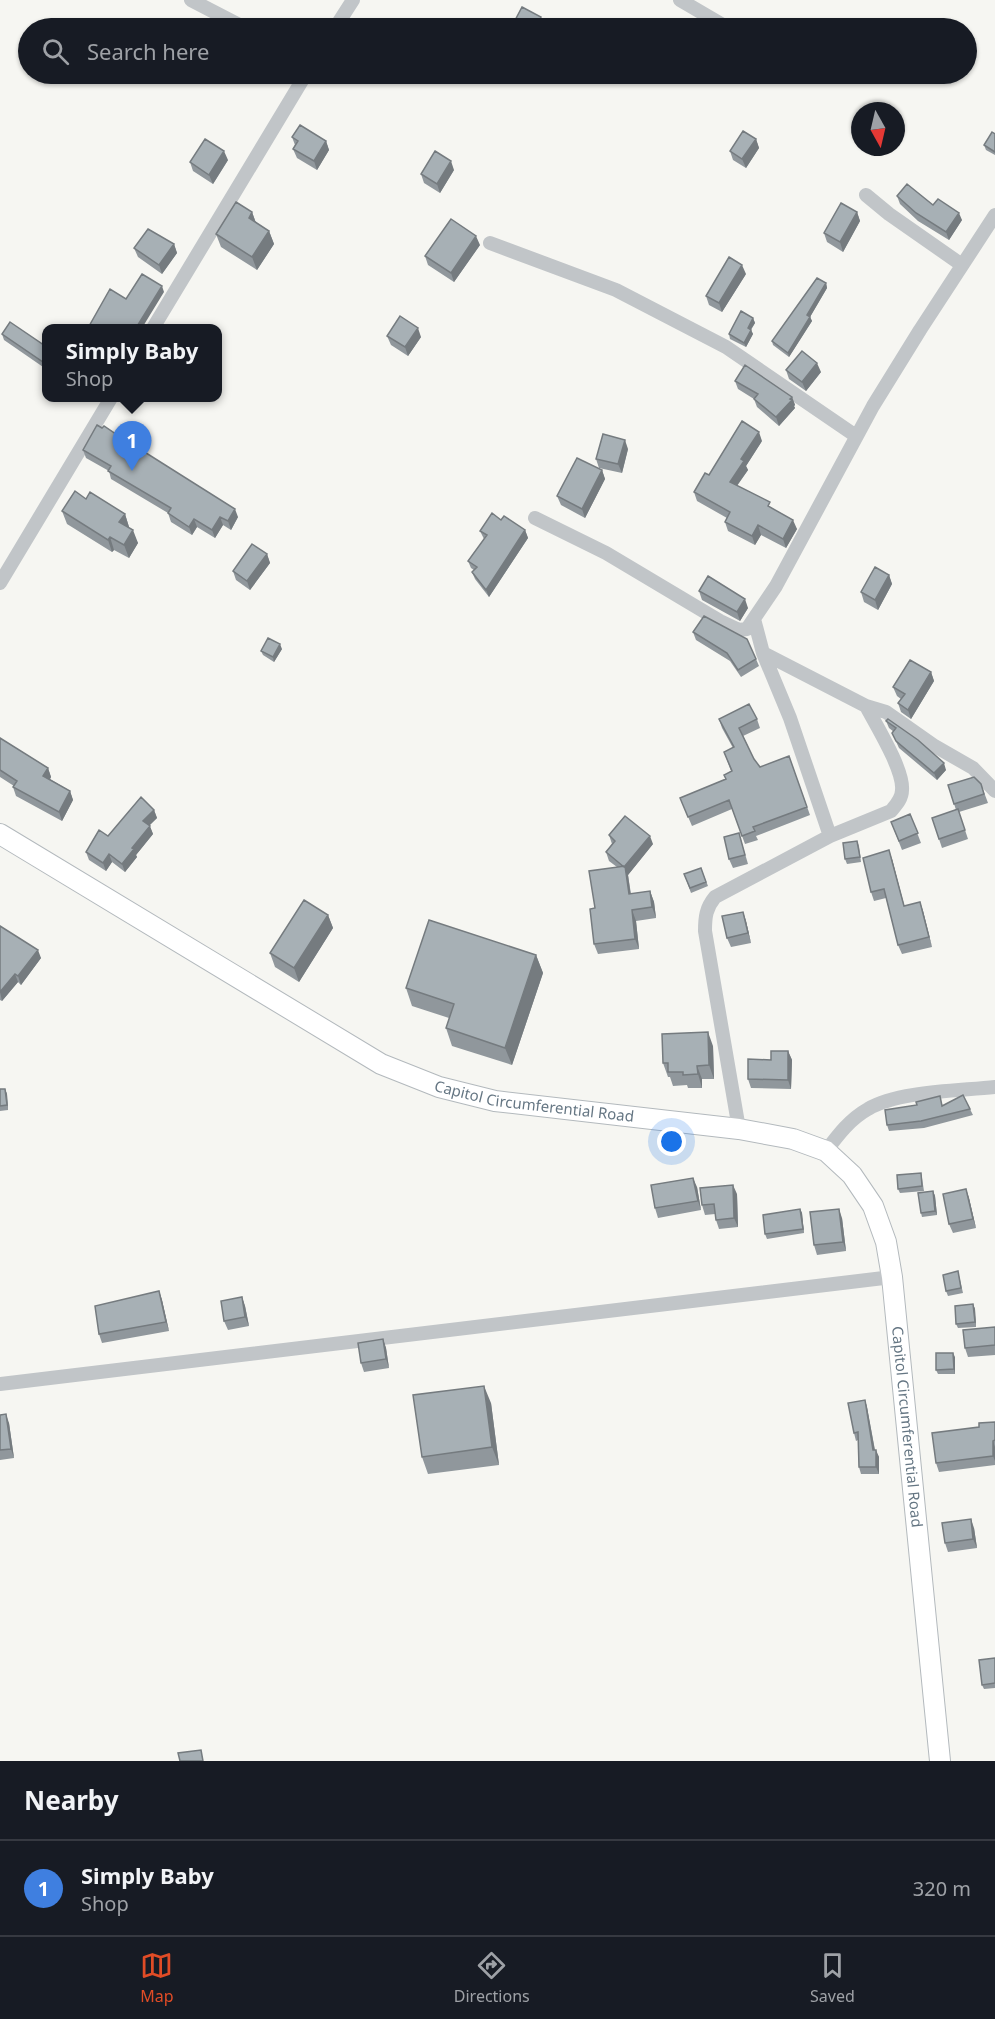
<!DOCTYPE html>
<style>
body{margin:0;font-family:"Noto Sans",sans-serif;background:#242831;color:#f1f3f6}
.compass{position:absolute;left:851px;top:102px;width:54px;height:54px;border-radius:50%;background:#171b24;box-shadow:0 2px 4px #0004;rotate:172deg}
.you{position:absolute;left:672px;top:1142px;width:21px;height:21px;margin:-15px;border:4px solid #fff;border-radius:50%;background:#1a73e8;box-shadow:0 0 0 9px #1a73e833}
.badge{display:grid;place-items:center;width:39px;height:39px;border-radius:50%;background:#e14c26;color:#fff;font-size:20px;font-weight:700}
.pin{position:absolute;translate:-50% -50px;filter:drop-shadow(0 2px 3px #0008)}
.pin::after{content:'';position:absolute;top:32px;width:21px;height:18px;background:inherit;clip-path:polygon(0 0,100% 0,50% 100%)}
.popup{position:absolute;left:42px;top:324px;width:180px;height:78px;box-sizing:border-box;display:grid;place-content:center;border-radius:12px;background:#171b24;filter:drop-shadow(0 2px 4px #0005);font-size:20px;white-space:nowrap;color:#9ea1a6}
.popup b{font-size:22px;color:#f1f3f6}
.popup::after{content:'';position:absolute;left:50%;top:100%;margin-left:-12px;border:12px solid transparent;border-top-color:#171b24}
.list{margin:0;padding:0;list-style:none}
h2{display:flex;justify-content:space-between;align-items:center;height:78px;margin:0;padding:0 24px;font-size:26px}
h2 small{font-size:20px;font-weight:400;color:#9ea1a6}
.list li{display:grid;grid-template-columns:39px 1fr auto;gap:18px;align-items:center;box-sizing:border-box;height:96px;padding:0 24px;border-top:2px solid #363941}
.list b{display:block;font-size:22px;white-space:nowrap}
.list p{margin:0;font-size:20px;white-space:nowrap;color:#9ea1a6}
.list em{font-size:20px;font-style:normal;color:#9ea1a6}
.icon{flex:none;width:33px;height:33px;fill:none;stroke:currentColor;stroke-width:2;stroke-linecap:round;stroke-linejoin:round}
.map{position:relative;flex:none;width:995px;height:1761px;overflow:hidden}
.search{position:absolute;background:#171b24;box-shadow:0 2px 4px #0004;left:18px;right:18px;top:18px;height:66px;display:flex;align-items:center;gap:15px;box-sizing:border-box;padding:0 21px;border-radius:33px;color:#9ea1a6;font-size:22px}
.sheet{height:174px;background:#171b24}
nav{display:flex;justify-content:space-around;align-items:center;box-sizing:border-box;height:84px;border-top:2px solid #363941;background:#171b24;font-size:16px;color:#9ea1a6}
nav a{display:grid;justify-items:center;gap:3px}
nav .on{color:#e14c26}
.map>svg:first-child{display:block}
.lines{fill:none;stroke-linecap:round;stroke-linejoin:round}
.secondary-casing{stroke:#b3b9bd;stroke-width:22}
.minor{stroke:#c1c5c8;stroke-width:14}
.secondary{stroke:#fff;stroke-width:20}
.wall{fill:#90979c}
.shaded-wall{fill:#757b7f}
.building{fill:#a7b0b5;stroke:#757b7f;stroke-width:1.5}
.labels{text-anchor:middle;stroke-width:6;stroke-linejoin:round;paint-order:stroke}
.street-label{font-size:15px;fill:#657683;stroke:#fff}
</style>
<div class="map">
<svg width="995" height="1761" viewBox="0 0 995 1761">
<rect width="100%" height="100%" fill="#f6f6f2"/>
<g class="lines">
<!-- secondary casing -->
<g class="secondary-casing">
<g id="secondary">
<path id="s1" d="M 0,834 L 381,1064 L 439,1087 L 495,1101 L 739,1129 L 793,1139 L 826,1151 L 852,1175 L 873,1206 L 886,1242 L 892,1277 L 940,1761"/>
</g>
</g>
<!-- minor -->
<path class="minor" d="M 191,0 L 245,28
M 680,0 L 728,28
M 335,28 L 353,0
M 866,195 L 889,214 L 962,265
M 490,243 L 616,290 L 726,347 L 856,436
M 153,328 L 306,74
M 535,518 L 606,553 L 720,621 L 739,630 L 747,629 L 776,586 L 873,406 L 920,330 L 995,215
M 0,583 L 111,398
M 754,619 L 763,653 L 790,718 L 830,836
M 763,653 L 866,706 L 886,712 L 933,745 L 973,768 L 995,791
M 739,1129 L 705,931 C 705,917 706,908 715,897 L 830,836 L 891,811 C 896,805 902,799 902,790 C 904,770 876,725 866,706
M 826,1151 C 838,1135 850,1119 868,1109 C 898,1091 959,1091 995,1087
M 0,1384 L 892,1277"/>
<!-- secondary -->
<use href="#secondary" class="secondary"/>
</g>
<!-- wall -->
<path class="wall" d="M 242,74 L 263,74 L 256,84 L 242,75 Z
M 995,134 L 995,155 L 986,150 L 984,145 Z
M 292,137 L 326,141 L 329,150 L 317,170 L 297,158 L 293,149 L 295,145 Z
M 756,139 L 759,148 L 746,168 L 733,160 L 730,151 Z
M 228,160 L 213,184 L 193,171 L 190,162 Z
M 454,170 L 440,193 L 424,183 L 421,174 Z
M 897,196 L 933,205 L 962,220 L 949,240 L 918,221 L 900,204 Z
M 252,212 L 256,223 L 269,231 L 274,244 L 257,270 L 221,247 L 216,234 Z
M 857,212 L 860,221 L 843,252 L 827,242 L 824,233 Z
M 174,244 L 177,253 L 162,274 L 138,257 L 134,248 Z
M 480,245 L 454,282 L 428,265 L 425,256 Z
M 746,274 L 722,312 L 709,305 L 706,296 Z
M 826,283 L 827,288 L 810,317 L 812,321 L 789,357 L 773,345 L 772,341 Z
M 753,318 L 755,323 L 751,330 L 753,334 L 746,347 L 730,339 L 729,334 Z
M 2,334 L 44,345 L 46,340 L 46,369 L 4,340 Z
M 387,336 L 421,337 L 408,356 L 391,345 Z
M 786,370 L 821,372 L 806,391 L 789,379 Z
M 735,381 L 792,397 L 795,405 L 794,406 L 795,408 L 779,426 L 757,407 L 754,399 L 738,389 Z
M 762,441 L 746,466 L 748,470 L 737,486 L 772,508 L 797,529 L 786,548 L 761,535 L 755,545 L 728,531 L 725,522 L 727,518 L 697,501 L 694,492 L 709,475 Z
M 628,449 L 622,473 L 599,468 L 596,459 Z
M 83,450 L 238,517 L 231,530 L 223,525 L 215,538 L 197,527 L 192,535 L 171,522 L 168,513 L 111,479 L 109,471 L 86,458 Z
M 602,470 L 605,479 L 585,518 L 561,505 L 557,496 Z
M 86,499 L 125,514 L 129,527 L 129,528 L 138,543 L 129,558 L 114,550 L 112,552 L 67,524 L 62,511 Z
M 501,520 L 525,530 L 528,538 L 489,597 L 475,579 L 472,572 L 474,570 L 471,568 L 468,561 L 484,539 L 480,531 Z
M 267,554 L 270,563 L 250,590 L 236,580 L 233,571 Z
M 889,575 L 892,584 L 878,610 L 864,602 L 861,592 Z
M 699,591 L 748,608 L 740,621 L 702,600 Z
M 693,632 L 756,659 L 759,666 L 741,677 L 730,661 L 696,640 Z
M 282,649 L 274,662 L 263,655 L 261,651 Z
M 931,672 L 934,681 L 911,719 L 901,712 L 898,703 L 901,699 L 897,696 L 893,687 Z
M 719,719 L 757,719 L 760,728 L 743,736 L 754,759 L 760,767 L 789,756 L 810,815 L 756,836 L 758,840 L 745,844 L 732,809 L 692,826 L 680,798 L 726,779 L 724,775 L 731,771 L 724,752 L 733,748 L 722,728 Z
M 888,719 L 946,770 L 937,780 L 899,748 L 892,733 L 894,732 L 889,728 L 886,721 Z
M 0,738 L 48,768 L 51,777 L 50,779 L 70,791 L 73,800 L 62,821 L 16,796 L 13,787 L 14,786 L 0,777 Z
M 981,784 L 988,803 L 959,812 L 968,839 L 942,848 L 932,818 L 956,810 L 948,785 Z
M 154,810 L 157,818 L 149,825 L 153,834 L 136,855 L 137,857 L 125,872 L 112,862 L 106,871 L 89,860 L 86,852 L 108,836 Z
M 910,814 L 921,843 L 902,850 L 891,822 Z
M 739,833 L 748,864 L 733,868 L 729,859 Z
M 609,835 L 653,844 L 628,875 L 631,894 L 650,891 L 654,902 L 656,918 L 636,921 L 639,949 L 598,954 L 594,944 L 595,908 L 617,867 L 609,861 L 606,852 L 612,844 Z
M 857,841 L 859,846 L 861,862 L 847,864 L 845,859 Z
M 892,859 L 904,906 L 920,902 L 923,911 L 932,947 L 902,954 L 898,945 L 886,898 L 874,901 L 871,892 Z
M 701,868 L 708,886 L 691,893 L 684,874 Z
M 743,912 L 746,921 L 751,943 L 731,947 L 727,938 Z
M 328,915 L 333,928 L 299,982 L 275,967 L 270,953 Z
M 0,926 L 41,958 L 21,985 L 18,982 L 2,1001 L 0,1000 Z
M 536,955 L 543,973 L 512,1065 L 452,1046 L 446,1028 L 449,1018 L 412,1006 L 406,988 Z
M 713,1046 L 714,1079 L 702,1079 L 702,1088 L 688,1088 L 687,1085 L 673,1086 L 670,1077 L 668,1077 L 663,1063 Z
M 788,1051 L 792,1060 L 791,1089 L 751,1088 L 748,1079 L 771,1060 Z
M 0,1089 L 5,1089 L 7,1094 L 8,1110 L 0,1111 Z
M 943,1106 L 970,1109 L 973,1115 L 924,1128 L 889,1131 L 887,1125 Z
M 921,1173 L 922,1178 L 924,1191 L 900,1193 L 898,1189 Z
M 697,1187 L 701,1210 L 658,1218 L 655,1208 Z
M 966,1189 L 969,1198 L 976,1228 L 953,1233 L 949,1224 Z
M 933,1191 L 935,1196 L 937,1215 L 922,1217 L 921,1213 Z
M 737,1194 L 738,1227 L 719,1229 L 716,1220 L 715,1214 L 705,1215 L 702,1205 Z
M 800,1209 L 802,1213 L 804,1233 L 767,1239 L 765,1234 Z
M 842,1218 L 846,1251 L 817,1255 L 814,1245 Z
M 958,1271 L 963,1293 L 948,1296 L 946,1291 Z
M 159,1291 L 162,1300 L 169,1331 L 102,1343 L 99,1334 Z
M 242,1297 L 245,1306 L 249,1326 L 228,1330 L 224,1321 Z
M 973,1304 L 975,1309 L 976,1327 L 958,1328 L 956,1324 Z
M 995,1327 L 995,1355 L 968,1357 L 965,1348 Z
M 383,1339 L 386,1348 L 389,1368 L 364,1372 L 361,1363 Z
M 955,1357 L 955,1374 L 938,1374 L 936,1370 Z
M 865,1400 L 867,1407 L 875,1450 L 879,1457 L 879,1474 L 861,1474 L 859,1467 L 858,1440 L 856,1441 L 854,1433 Z
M 491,1403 L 499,1465 L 428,1474 L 422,1457 Z
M 0,1415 L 9,1423 L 14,1458 L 0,1460 Z
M 995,1422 L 995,1465 L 939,1472 L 936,1463 L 979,1427 Z
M 974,1528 L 977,1548 L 948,1552 L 945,1543 Z
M 995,1658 L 995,1688 L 984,1689 L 982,1685 Z"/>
<!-- shaded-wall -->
<path class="shaded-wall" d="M 258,74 L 263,74 L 256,84 L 255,79 Z
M 756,139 L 759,148 L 746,168 L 742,159 Z
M 326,141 L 329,150 L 317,170 L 314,161 Z
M 224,151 L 228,160 L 213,184 L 209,175 Z
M 451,161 L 454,170 L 440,193 L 437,184 Z
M 252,212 L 257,226 L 249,218 Z
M 857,212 L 860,221 L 843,252 L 840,242 Z
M 959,213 L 962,220 L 949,240 L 946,232 Z
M 269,231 L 274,244 L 257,270 L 252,257 Z
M 476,236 L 480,245 L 454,282 L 451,273 Z
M 174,244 L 177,253 L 162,274 L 159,265 Z
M 742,265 L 746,274 L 722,312 L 719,303 Z
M 826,283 L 827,288 L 810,317 L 812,321 L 789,357 L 788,353 L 807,315 Z
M 162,286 L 164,292 L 142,328 L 136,328 Z
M 753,318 L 755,323 L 749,332 L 748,328 Z
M 418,328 L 421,337 L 408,356 L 405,347 Z
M 751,330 L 753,334 L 746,347 L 744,343 Z
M 817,363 L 821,372 L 806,391 L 802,382 Z
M 792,397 L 795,405 L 794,406 L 795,408 L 779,426 L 776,417 Z
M 759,432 L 762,441 L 746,466 L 748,470 L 733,491 L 730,482 L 741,459 Z
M 625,440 L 628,449 L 622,473 L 618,464 Z
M 602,470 L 605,479 L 585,518 L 582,509 Z
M 235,509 L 238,517 L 231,530 L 228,521 Z
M 125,514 L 129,527 L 124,535 L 119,522 Z
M 220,517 L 223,525 L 215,538 L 212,530 Z
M 194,519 L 197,527 L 192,535 L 189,527 Z
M 793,520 L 797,529 L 786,548 L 783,539 Z
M 758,525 L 761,535 L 755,545 L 752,536 Z
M 133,530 L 138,543 L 129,558 L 124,545 Z
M 525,530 L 528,538 L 489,597 L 486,590 Z
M 110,537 L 114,550 L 112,552 L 108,540 Z
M 267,554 L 270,563 L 250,590 L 247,581 Z
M 889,575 L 892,584 L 878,610 L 875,600 Z
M 745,599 L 748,608 L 740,621 L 737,612 Z
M 280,644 L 282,649 L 274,662 L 273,657 Z
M 931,672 L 934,681 L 911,719 L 908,710 Z
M 944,763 L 946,770 L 937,780 L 934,773 Z
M 48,768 L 51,777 L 47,785 L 43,776 Z
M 70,791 L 73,800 L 62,821 L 59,812 Z
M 154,810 L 157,818 L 146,829 L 143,821 Z
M 150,826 L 153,834 L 136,855 L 137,857 L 125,872 L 122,864 L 132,848 Z
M 650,836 L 653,844 L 628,875 L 632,905 L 629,894 L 624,867 Z
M 889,850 L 892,859 L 907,916 L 904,906 Z
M 109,854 L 112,862 L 106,871 L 103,863 Z
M 650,891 L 654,902 L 656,918 L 652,907 Z
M 920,902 L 923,911 L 932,947 L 929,937 Z
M 632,910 L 636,921 L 639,949 L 635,939 Z
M 743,912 L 746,921 L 751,943 L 748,933 Z
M 328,915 L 333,928 L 299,982 L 294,968 Z
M 38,950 L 41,958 L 21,985 L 18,976 Z
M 536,955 L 543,973 L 512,1065 L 505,1048 Z
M 15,974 L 18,982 L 2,1001 L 0,992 Z
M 708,1032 L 713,1046 L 714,1079 L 709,1065 Z
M 788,1051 L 792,1060 L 791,1089 L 788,1080 Z
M 697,1066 L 702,1079 L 702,1088 L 698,1074 Z
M 5,1089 L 7,1094 L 8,1110 L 7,1105 Z
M 693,1178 L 697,1187 L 701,1210 L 698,1201 Z
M 733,1185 L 737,1194 L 738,1227 L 734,1218 Z
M 966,1189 L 969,1198 L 976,1228 L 973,1219 Z
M 933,1191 L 935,1196 L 937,1215 L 935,1211 Z
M 800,1209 L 802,1213 L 804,1233 L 803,1229 Z
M 839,1209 L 842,1218 L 846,1251 L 843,1242 Z
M 159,1291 L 162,1300 L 169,1331 L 166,1322 Z
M 242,1297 L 245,1306 L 249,1326 L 245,1317 Z
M 973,1304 L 975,1309 L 976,1327 L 975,1322 Z
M 383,1339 L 386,1348 L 389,1368 L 386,1359 Z
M 953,1353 L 955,1357 L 955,1374 L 954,1369 Z
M 484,1386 L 491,1403 L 499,1465 L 492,1447 Z
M 865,1400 L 867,1407 L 876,1457 L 873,1450 Z
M 6,1414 L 9,1423 L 14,1458 L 11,1449 Z
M 993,1441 L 995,1447 L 995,1461 L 993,1456 Z
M 876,1450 L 879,1457 L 879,1474 L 876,1467 Z
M 971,1519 L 974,1528 L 977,1548 L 973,1539 Z"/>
<!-- building -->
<path class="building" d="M 522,7 L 541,17 L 540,19 L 556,27 L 556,28 L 511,28 Z
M 127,25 L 132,28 L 125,28 Z
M 246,74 L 258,74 L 255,79 Z
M 300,125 L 326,141 L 314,161 L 293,149 L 298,141 L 292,137 Z
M 743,131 L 756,139 L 742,159 L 730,151 Z
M 992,132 L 995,134 L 995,152 L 984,145 Z
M 205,139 L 224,151 L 209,175 L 190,162 Z
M 435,151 L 451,161 L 437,184 L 421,174 Z
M 907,184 L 933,205 L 938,199 L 959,213 L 946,232 L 916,213 L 897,196 Z
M 236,202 L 252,212 L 249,218 L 269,231 L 252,257 L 216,234 Z
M 841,203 L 857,212 L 840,242 L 824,233 Z
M 451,219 L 476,236 L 451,273 L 425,256 Z
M 148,229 L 174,244 L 159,265 L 134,248 Z
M 729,257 L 742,265 L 719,303 L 706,296 Z
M 142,274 L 162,286 L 136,328 L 124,328 L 121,326 L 120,328 L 88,328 L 110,289 L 126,299 Z
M 817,278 L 826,283 L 807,315 L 810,317 L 788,353 L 772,341 Z
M 741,311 L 753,318 L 748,328 L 751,330 L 744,343 L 729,334 Z
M 400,316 L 418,328 L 405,347 L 387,336 Z
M 10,322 L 44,345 L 46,340 L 46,364 L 2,334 Z
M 802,351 L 817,363 L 802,382 L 786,370 Z
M 745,365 L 792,397 L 790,399 L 792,400 L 776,417 L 754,399 L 758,394 L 735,381 Z
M 742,421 L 759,432 L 741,459 L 744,461 L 730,482 L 770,502 L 768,506 L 793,520 L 783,539 L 758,525 L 752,536 L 725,522 L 730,512 L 694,492 L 705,473 L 709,475 Z
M 97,425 L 102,428 L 104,426 L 116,434 L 235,509 L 228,521 L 220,517 L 212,530 L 194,519 L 189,527 L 168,513 L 171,508 L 108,471 L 111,466 L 83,450 Z
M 603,434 L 625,440 L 618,464 L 596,459 Z
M 577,458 L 602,470 L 582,509 L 557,496 Z
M 75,491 L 86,499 L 90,492 L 125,514 L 119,522 L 133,530 L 124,545 L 110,537 L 108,540 L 62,511 Z
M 492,513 L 501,520 L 504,516 L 525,530 L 486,590 L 472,572 L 477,567 L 468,561 L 487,535 L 480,531 Z
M 252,544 L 267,554 L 247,581 L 233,571 Z
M 875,567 L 889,575 L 875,600 L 861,592 Z
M 708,576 L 745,599 L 737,612 L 699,591 Z
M 704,616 L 747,639 L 756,659 L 738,670 L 727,653 L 693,632 Z
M 268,638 L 280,644 L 273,657 L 261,651 Z
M 910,660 L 931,672 L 908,710 L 898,703 L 905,694 L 893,687 Z
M 749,704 L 757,719 L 739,728 L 754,759 L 760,767 L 789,756 L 807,807 L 753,827 L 755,831 L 742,836 L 729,800 L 688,817 L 680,798 L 726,779 L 724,775 L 732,771 L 724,752 L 734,747 L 719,719 Z
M 888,719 L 918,740 L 944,763 L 934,773 L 896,741 L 892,733 L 896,728 L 886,721 Z
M 0,738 L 48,768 L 43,776 L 70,791 L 59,812 L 13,787 L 17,781 L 0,770 Z
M 974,777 L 981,784 L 984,794 L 954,804 L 948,785 Z
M 141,797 L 154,810 L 143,821 L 150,826 L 132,848 L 134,849 L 122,864 L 109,854 L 103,863 L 86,852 L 99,830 L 108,836 Z
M 958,809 L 965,830 L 939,839 L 932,818 Z
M 910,814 L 918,833 L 899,841 L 891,822 Z
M 625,816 L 650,836 L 624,867 L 606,852 L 615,841 L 609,835 Z
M 739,833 L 745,855 L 729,859 L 724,837 Z
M 857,841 L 860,857 L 845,859 L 843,843 Z
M 889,850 L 904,906 L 920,902 L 929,937 L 898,945 L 884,889 L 871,892 L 863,858 Z
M 625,866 L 629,894 L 650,891 L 652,907 L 632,910 L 635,939 L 594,944 L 590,909 L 595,908 L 589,871 Z
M 701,868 L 706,882 L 690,888 L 684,874 Z
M 304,900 L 328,915 L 294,968 L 270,953 Z
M 743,912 L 748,933 L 727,938 L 722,916 Z
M 429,920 L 536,955 L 505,1048 L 446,1028 L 454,1004 L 406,988 Z
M 0,926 L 38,950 L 18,976 L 15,974 L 0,992 Z
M 708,1032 L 709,1065 L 697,1066 L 698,1074 L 683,1075 L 683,1072 L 668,1072 L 668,1063 L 663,1063 L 662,1034 Z
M 771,1051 L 788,1051 L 788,1080 L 748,1079 L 748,1059 L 771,1060 Z
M 0,1089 L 5,1089 L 7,1105 L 0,1106 Z
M 963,1095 L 970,1109 L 921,1121 L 887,1125 L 885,1110 L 917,1105 L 916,1102 L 940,1096 L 942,1106 Z
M 921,1173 L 922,1186 L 898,1189 L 897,1175 Z
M 693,1178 L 698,1201 L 655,1208 L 651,1185 Z
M 733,1185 L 734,1218 L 716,1220 L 714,1204 L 702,1205 L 700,1188 Z
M 966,1189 L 973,1219 L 949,1224 L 943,1194 Z
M 933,1191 L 935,1211 L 921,1213 L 918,1193 Z
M 800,1209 L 803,1229 L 765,1234 L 763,1215 Z
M 839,1209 L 843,1242 L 814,1245 L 810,1212 Z
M 958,1271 L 961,1288 L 946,1291 L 943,1275 Z
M 159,1291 L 166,1322 L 99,1334 L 95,1306 Z
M 242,1297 L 245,1317 L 224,1321 L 221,1301 Z
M 973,1304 L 975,1322 L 956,1324 L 955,1306 Z
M 995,1327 L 995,1345 L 965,1348 L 963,1330 Z
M 383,1339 L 386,1359 L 361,1363 L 358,1343 Z
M 936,1353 L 953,1353 L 954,1369 L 936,1370 Z
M 484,1386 L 492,1447 L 422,1457 L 413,1395 Z
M 865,1400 L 873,1450 L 876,1450 L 876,1467 L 859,1467 L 858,1432 L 854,1433 L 848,1403 Z
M 6,1414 L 11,1449 L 0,1450 L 0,1415 Z
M 995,1422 L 995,1440 L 993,1441 L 993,1456 L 936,1463 L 932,1433 L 979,1427 L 979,1423 Z
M 971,1519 L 973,1539 L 945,1543 L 942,1523 Z
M 995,1658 L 995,1683 L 982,1685 L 979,1660 Z
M 201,1750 L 203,1761 L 180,1761 L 178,1753 Z"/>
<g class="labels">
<!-- street labels -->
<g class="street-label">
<text dy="5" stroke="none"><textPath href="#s1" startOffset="604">Capitol Circumferential Road</textPath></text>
<text dy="5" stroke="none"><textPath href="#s1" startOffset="1198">Capitol Circumferential Road</textPath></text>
</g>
</g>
</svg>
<svg class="compass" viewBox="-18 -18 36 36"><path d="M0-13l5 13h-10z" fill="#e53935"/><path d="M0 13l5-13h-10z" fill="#9ea1a6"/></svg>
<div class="you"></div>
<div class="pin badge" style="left:132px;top:471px;background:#3f7fe0">1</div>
<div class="popup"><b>Simply Baby</b>Shop</div>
<div class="search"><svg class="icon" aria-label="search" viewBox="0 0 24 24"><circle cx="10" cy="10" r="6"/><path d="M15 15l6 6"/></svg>Search here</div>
</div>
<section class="sheet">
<h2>Nearby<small></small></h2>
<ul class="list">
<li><span class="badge" style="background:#3f7fe0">1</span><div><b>Simply Baby</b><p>Shop</p></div><em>320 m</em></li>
</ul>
</section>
<nav>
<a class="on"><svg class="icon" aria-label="map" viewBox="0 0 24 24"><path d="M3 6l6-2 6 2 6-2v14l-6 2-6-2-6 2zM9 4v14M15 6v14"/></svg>Map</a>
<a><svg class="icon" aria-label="directions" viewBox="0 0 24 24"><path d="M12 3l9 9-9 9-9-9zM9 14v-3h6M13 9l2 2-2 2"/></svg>Directions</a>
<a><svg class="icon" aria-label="saved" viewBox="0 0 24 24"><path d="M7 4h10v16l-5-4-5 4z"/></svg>Saved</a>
</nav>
